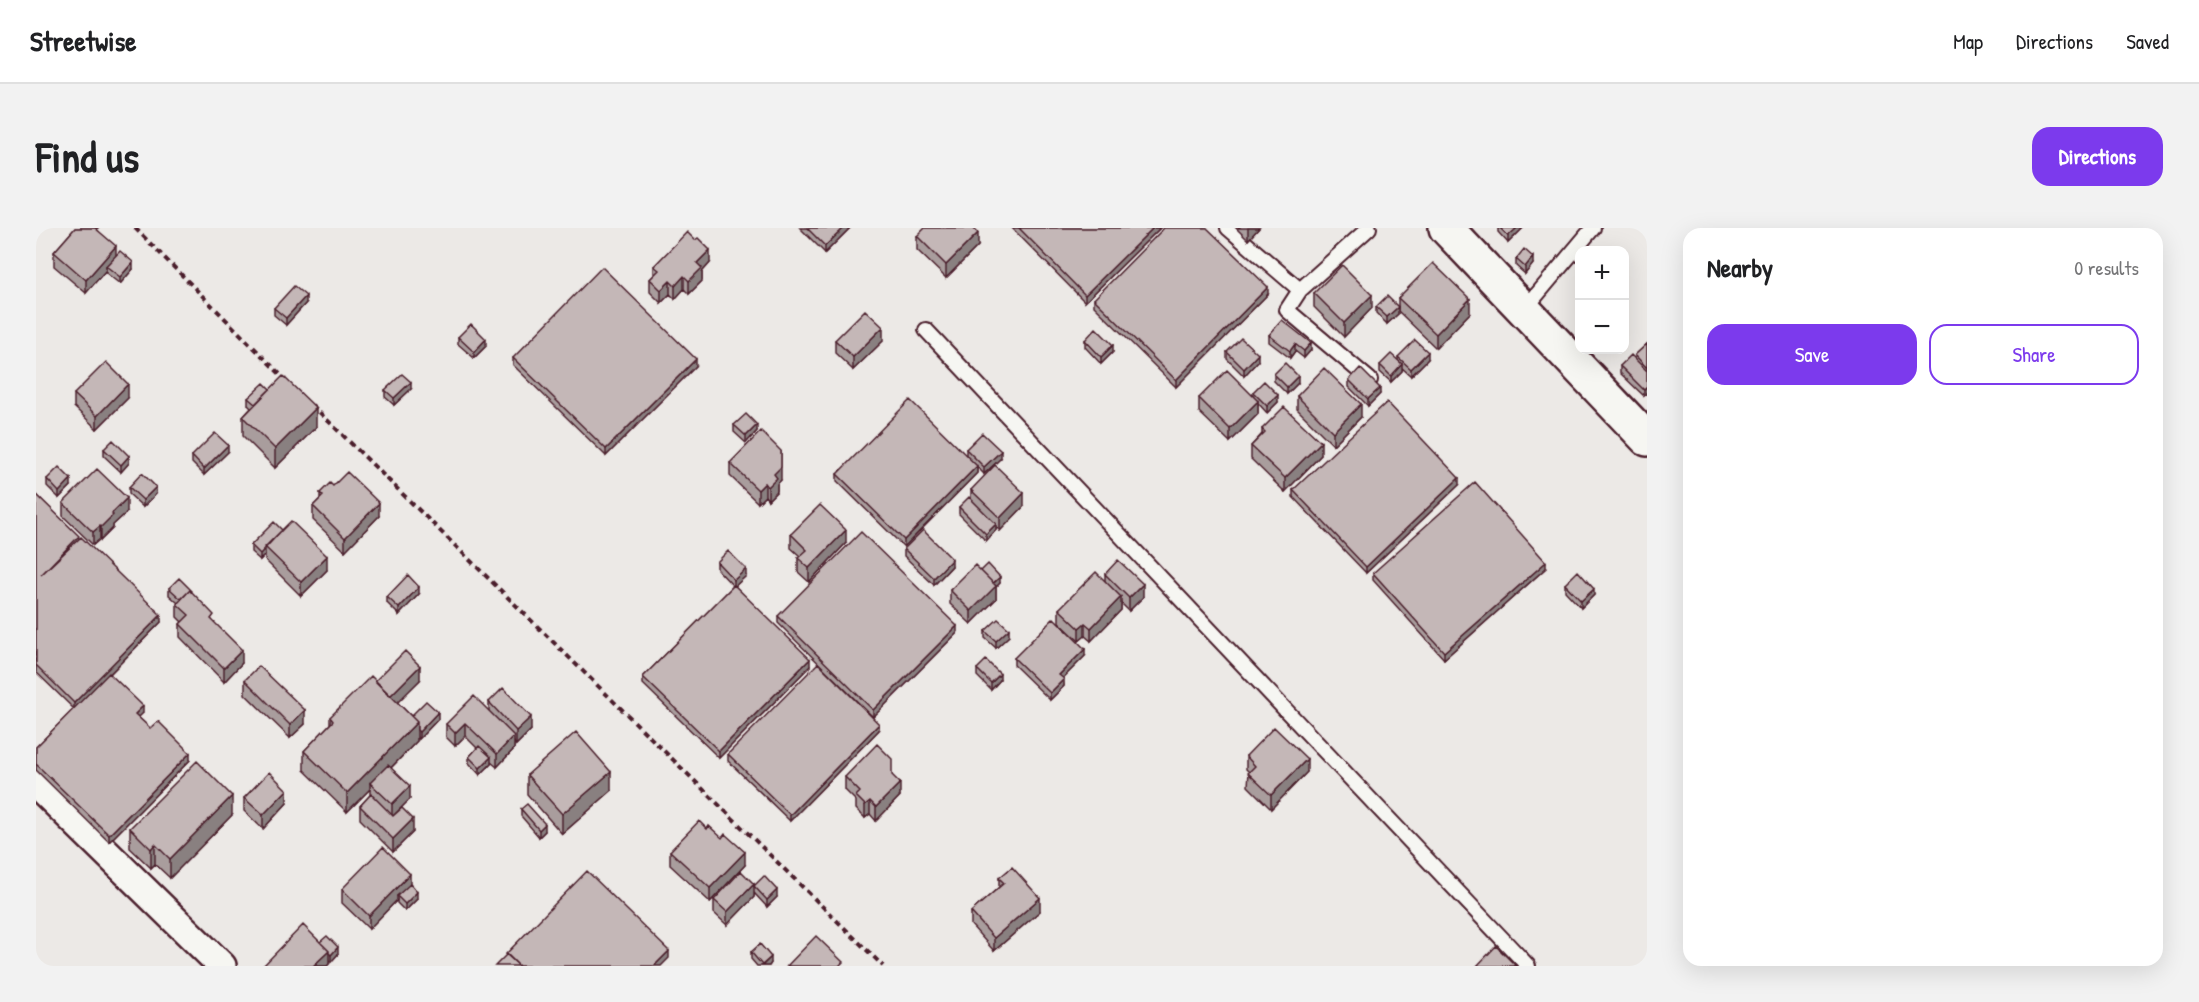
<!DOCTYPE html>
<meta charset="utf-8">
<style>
body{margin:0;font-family:"Patrick Hand",sans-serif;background:#f2f2f2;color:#202124}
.controls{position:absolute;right:18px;top:18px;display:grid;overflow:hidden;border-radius:12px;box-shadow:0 6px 24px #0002}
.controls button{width:54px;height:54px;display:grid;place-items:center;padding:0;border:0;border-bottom:2px solid #e0e0e0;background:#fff;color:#202124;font:30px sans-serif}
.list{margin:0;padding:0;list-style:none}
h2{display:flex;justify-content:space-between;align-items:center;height:78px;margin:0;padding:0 24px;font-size:26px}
h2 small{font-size:20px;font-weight:400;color:#757577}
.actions{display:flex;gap:12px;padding:18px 24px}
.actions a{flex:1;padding:14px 0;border:2px solid #7c3aed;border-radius:18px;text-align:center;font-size:21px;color:#7c3aed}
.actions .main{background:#7c3aed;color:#fff}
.map{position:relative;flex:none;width:1611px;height:738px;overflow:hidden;border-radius:18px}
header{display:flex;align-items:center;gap:36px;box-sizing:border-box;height:84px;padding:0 30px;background:#fff;border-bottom:2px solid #e0e0e0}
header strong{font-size:28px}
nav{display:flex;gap:33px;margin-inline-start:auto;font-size:21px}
.intro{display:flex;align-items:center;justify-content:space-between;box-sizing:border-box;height:144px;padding:0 36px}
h1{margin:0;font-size:42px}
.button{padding:15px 27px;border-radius:18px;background:#7c3aed;color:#fff;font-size:21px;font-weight:700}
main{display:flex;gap:36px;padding:0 36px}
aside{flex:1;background:#fff;border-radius:18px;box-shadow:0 6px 24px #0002}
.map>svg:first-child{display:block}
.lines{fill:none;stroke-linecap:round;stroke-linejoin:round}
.lane-casing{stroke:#4a1f2b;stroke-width:18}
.street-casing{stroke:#4a1f2b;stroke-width:32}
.secondary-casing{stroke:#4a1f2b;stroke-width:38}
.path{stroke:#4a1f2b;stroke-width:4;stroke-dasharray:6 4.5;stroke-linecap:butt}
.lane{stroke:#f6f6f2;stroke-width:14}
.street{stroke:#f6f6f2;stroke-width:27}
.secondary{stroke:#f6f6f2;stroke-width:33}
.wall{fill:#a99d9d;stroke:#4a1f2b;stroke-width:1.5}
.shaded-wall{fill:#898080;stroke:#4a1f2b;stroke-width:1.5}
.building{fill:#c4b7b7;stroke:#4a1f2b;stroke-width:1.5}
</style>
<header>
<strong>Streetwise</strong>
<nav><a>Map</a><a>Directions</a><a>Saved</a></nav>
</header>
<div class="intro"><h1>Find us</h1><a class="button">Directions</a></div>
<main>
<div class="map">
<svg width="1611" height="738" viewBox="0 0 1611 738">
<rect width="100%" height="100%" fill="#ece9e6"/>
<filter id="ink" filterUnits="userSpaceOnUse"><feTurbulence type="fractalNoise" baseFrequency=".0167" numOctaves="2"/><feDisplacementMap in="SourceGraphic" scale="12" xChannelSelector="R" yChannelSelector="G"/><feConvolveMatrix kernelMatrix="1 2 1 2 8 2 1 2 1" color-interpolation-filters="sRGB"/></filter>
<g filter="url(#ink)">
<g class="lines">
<!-- lane casing -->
<g class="lane-casing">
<path id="lane" d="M 1192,0 L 1264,62
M 1333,0 L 1264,62 L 1251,82 L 1334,152
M 1488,82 L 1557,0
M 890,102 L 1492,738"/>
</g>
<!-- street casing -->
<g class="street-casing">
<path id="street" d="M 0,556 L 186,738"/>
</g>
<!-- secondary casing -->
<g class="secondary-casing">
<path id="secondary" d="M 1410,0 L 1611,211"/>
</g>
<!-- path -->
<path class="path" d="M 99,0 L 249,151
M 276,177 L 847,738"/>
<!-- lane -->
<use href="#lane" class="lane"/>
<!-- street -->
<use href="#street" class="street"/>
<!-- secondary -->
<use href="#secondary" class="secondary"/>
</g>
<!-- wall -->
<path class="wall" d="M 39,0 L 62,0 L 61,1 L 80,27 L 97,41 L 84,56 L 70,45 L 70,42 L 50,65 L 18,38 L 18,24 Z
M 764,0 L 814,0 L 789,25 Z
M 976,0 L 1124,0 L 1049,74 Z
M 1200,0 L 1223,0 L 1212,12 Z
M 1462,0 L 1487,0 L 1472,15 L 1462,4 Z
M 881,8 L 942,18 L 910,50 L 881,22 Z
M 1480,31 L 1497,36 L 1489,46 L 1480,38 Z
M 674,35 L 666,44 L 666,53 L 653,66 L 648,61 L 639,71 L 634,66 L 625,75 L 614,64 L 614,51 L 618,47 L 618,38 Z
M 1278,65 L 1336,80 L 1308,109 L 1278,79 Z
M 1232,66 L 1140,159 L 1058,78 L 1058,71 Z
M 1362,70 L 1434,85 L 1400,120 L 1362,83 Z
M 270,75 L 250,97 L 238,87 L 238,80 Z
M 1340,79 L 1362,86 L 1351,96 L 1340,85 Z
M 1233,107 L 1275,122 L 1268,130 L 1259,123 L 1254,130 L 1233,114 Z
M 422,109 L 450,118 L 438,130 L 422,116 Z
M 799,112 L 847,113 L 817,142 L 799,125 Z
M 1049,112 L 1077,124 L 1065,136 L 1049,119 Z
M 1611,116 L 1611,165 L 1608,168 L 1584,145 L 1584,138 L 1599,131 L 1599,127 Z
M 1191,124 L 1222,133 L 1208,148 L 1191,131 Z
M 1362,129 L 1392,131 L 1375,148 L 1366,140 L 1366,143 L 1355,154 L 1344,144 L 1344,137 L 1362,132 Z
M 477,130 L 660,138 L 570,228 L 477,137 Z
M 1238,146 L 1262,155 L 1251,166 L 1238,153 Z
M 1313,152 L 1344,166 L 1332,178 L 1313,159 Z
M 234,161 L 280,199 L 239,240 L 207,208 L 207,189 L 215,180 L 212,177 L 212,170 Z
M 375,161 L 358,177 L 349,169 L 349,162 Z
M 1217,164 L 1242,174 L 1231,185 L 1222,175 L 1222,186 L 1194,214 L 1163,184 L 1163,170 L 1217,168 Z
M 38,166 L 92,170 L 61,201 L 38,179 Z
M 1261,168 L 1325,189 L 1297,217 L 1261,181 Z
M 698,197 L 721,203 L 710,215 L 698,204 Z
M 1226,201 L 1285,227 L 1249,264 L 1215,231 L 1215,218 L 1226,206 Z
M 68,221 L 93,235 L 85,244 L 68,228 Z
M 930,221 L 965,230 L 948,246 L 941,239 L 941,245 L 868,319 L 801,253 L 801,246 L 930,227 Z
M 192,224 L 168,247 L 156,235 L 156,228 Z
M 694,235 L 745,252 L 741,256 L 741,263 L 732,272 L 729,268 L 722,275 L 694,248 Z
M 11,251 L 35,258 L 23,270 L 11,258 Z
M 1423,257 L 1330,345 L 1257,269 L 1257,262 Z
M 93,259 L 120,266 L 107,279 L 93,266 Z
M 935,262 L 988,278 L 964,303 L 960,299 L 960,302 L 950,313 L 923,286 L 923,279 L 935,272 Z
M 284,265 L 343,288 L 309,323 L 277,292 L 277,278 L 284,271 Z
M 0,266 L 125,394 L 74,446 L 107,485 L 102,489 L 114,500 L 154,532 L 73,614 L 0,542 L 0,519 L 38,481 L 0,444 Z
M 27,275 L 91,284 L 77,297 L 77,300 L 65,312 L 64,311 L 57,317 L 27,288 Z
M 246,302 L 291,342 L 265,368 L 229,332 L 229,327 L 224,332 L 215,324 L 215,317 Z
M 755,306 L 810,315 L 773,354 L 762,344 L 762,330 L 764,328 L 755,320 Z
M 868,321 L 916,338 L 898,357 L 868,328 Z
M 681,334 L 710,348 L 699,358 L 774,438 L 683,530 L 607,456 L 607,449 L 697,358 L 681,341 Z
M 1510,340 L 1408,431 L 1337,352 L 1337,345 Z
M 945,343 L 964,355 L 960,359 L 960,371 L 935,396 L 914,376 L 914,362 Z
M 1069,346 L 1107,369 L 1093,383 L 1085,375 L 1085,382 L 1055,413 L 1049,408 L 1043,413 L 1023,394 L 1023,381 L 1069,353 Z
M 1529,356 L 1558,367 L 1545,380 L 1529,363 Z
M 133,360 L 156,365 L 178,395 L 206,435 L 188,454 L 144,409 L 144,396 L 146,394 L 141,389 L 141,376 L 142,375 L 133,367 Z
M 383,366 L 363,387 L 351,375 L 351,369 Z
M 742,388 L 921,405 L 837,489 L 742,395 Z
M 949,403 L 973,408 L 960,420 L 949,410 Z
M 1049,428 L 1027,450 L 1028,458 L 1014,472 L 978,437 L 978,430 Z
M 941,441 L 964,452 L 955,462 L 941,448 Z
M 209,452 L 269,496 L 254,510 L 209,466 Z
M 384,452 L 361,474 L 375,488 L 402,491 L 383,511 L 381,509 L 381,513 L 355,540 L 374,571 L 357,588 L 377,604 L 357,624 L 324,591 L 324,578 L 334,567 L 334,561 L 311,584 L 268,542 L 268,523 L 294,496 L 294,489 L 339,453 Z
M 453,474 L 495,502 L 480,517 L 478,514 L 478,521 L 461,539 L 455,534 L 455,536 L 444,547 L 433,535 L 433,529 L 441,520 L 429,508 L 419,518 L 410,509 L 410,496 L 453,483 Z
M 843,502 L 754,593 L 692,533 L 692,526 Z
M 1210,528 L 1271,544 L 1235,581 L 1212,558 L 1213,544 L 1210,541 Z
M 491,547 L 575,563 L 526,606 L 491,566 Z
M 856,547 L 864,568 L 840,593 L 834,586 L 829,590 L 820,581 L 820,573 L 809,562 L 809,549 Z
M 208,570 L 251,575 L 227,601 L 208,583 Z
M 485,581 L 509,603 L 503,609 L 485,588 Z
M 196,587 L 134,650 L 119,636 L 115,640 L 94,620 L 94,600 Z
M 634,623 L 709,637 L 674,674 L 634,637 Z
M 963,650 L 1004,683 L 958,723 L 935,697 L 935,684 L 963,659 Z
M 374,657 L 381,671 L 369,683 L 361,675 L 361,672 L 333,701 L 306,675 L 306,661 Z
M 718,658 L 741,669 L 731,679 L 718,665 L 718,669 L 691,697 L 678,685 L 678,672 Z
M 284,714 L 302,726 L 295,734 L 293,732 L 293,736 L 291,738 L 228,738 L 228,737 Z
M 715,724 L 735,735 L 733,738 L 721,738 L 715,731 Z"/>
<!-- shaded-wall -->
<path class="shaded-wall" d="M 808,0 L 814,0 L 789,25 L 789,18 Z
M 1117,0 L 1124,0 L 1049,74 L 1049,67 Z
M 1212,0 L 1223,0 L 1212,12 Z
M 1481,0 L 1487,0 L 1472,15 L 1472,8 Z
M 942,5 L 942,18 L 910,50 L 910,37 Z
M 80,18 L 80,31 L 70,38 L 70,42 L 50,65 L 50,52 Z
M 674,22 L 674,35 L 666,44 L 666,53 L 653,66 L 653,53 L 661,35 Z
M 1497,29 L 1497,36 L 1489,46 L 1489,39 Z
M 97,34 L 97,41 L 84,56 L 84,49 Z
M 648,48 L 648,61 L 639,71 L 639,58 Z
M 634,53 L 634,66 L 625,75 L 625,62 Z
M 1232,59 L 1232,66 L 1140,159 L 1140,152 Z
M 1336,67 L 1336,80 L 1308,109 L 1308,95 Z
M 270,68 L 270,75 L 250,97 L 250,90 Z
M 1434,71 L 1434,85 L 1400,120 L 1400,106 Z
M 1362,79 L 1362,86 L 1351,96 L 1351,89 Z
M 847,99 L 847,113 L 817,142 L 817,129 Z
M 450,111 L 450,118 L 438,130 L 438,124 Z
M 1275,115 L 1275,122 L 1268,130 L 1268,123 Z
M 1259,116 L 1259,123 L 1254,130 L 1254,123 Z
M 1077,117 L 1077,124 L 1065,136 L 1065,129 Z
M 1392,124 L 1392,131 L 1375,148 L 1375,141 Z
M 1222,126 L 1222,133 L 1208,148 L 1208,141 Z
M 660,131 L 660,138 L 570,228 L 570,221 Z
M 1366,136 L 1366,143 L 1355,154 L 1355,148 Z
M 1262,148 L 1262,155 L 1251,166 L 1251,159 Z
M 375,154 L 375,161 L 358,177 L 358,170 Z
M 92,156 L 92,170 L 61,201 L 61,188 Z
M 1611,159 L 1611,165 L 1608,168 L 1608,162 Z
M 1344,160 L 1344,166 L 1332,178 L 1332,171 Z
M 1242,167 L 1242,174 L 1231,185 L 1231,178 Z
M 1222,173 L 1222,186 L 1194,214 L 1194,201 Z
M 1325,176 L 1325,189 L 1297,217 L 1297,204 Z
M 280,180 L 280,199 L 239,240 L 239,221 Z
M 721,197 L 721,203 L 710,215 L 710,208 Z
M 1285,214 L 1285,227 L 1249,264 L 1249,250 Z
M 192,217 L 192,224 L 168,247 L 168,241 Z
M 745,223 L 745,252 L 741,256 L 741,263 L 732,272 L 732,259 Z
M 965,223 L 965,230 L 948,246 L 948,239 Z
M 93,228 L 93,235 L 85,244 L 85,237 Z
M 941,238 L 941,245 L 868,319 L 868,312 Z
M 1423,250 L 1423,257 L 1330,345 L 1330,339 Z
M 35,251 L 35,258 L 23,270 L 23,264 Z
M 729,255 L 729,268 L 722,275 L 722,262 Z
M 120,259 L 120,266 L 107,279 L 107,272 Z
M 988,265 L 988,278 L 964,303 L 964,290 Z
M 91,270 L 91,284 L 77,297 L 77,300 L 65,312 L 65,299 L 76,285 Z
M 343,275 L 343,288 L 309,323 L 309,310 Z
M 960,296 L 960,302 L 950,313 L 950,306 Z
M 64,298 L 64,311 L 57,317 L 57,304 Z
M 810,302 L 810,315 L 773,354 L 773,340 Z
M 229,320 L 229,327 L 224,332 L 224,326 Z
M 291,328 L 291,342 L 265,368 L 265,354 Z
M 916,331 L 916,338 L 898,357 L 898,350 Z
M 1510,334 L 1510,340 L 1408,431 L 1408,424 Z
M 710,341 L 710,348 L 698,359 L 698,352 Z
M 964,349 L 964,355 L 960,359 L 960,371 L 935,396 L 935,383 L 956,357 Z
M 1107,356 L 1107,369 L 1093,383 L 1093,370 Z
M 383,359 L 383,366 L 363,387 L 363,380 Z
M 1558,361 L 1558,367 L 1545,380 L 1545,373 Z
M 1085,369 L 1085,382 L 1055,413 L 1055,400 Z
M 125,387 L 125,394 L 38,482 L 38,475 Z
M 1049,395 L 1049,408 L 1043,413 L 1043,400 Z
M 921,398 L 921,405 L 837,489 L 837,482 Z
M 973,401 L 973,408 L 960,420 L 960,413 Z
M 1049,421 L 1049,428 L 1023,454 L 1023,447 Z
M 206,422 L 206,435 L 188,454 L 188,440 Z
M 774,431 L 774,438 L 683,530 L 683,523 Z
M 384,438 L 384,452 L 354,482 L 354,468 Z
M 964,446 L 964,452 L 955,462 L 955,455 Z
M 1028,451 L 1028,458 L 1014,472 L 1014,465 Z
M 107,478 L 107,485 L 99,493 L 99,486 Z
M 269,482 L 269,496 L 254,510 L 254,497 Z
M 402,484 L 402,491 L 383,511 L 383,504 Z
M 495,489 L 495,502 L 480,517 L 480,503 Z
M 381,494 L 381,513 L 337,558 L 334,555 L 334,561 L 311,584 L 311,565 Z
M 429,495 L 429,508 L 419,518 L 419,505 Z
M 843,496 L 843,502 L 754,593 L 754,587 Z
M 478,508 L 478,521 L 461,539 L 461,526 Z
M 154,525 L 154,532 L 73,614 L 73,607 Z
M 455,529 L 455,536 L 444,547 L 444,540 Z
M 1271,531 L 1271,544 L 1235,581 L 1235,567 Z
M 575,544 L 575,563 L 526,606 L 526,586 Z
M 864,555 L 864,568 L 840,593 L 840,579 Z
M 374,558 L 374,571 L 356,589 L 356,576 Z
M 251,562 L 251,575 L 227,601 L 227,587 Z
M 196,568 L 196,587 L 134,650 L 134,631 Z
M 834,573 L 834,586 L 829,590 L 829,577 Z
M 377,591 L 377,604 L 357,624 L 357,611 Z
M 509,596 L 509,603 L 503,609 L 503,602 Z
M 119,616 L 119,636 L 115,640 L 115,621 Z
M 709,624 L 709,637 L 674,674 L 674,660 Z
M 374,646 L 374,659 L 361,668 L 361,672 L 333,701 L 333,688 Z
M 718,656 L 718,669 L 691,697 L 691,684 Z
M 741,662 L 741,669 L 731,679 L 731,672 Z
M 381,664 L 381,671 L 369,683 L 369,676 Z
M 1004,670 L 1004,683 L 958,723 L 958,710 Z
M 302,719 L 302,726 L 295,734 L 295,727 Z
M 293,723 L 293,736 L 291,738 L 277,738 Z
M 633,723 L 633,730 L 625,738 L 618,738 Z
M 735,729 L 735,735 L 733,738 L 726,738 Z"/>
<!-- building -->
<path class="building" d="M 39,0 L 59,0 L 80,18 L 50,52 L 18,24 Z
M 771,0 L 808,0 L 789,18 Z
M 889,0 L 937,0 L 942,5 L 910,37 L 881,8 Z
M 983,0 L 1117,0 L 1049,67 Z
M 1128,0 L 1171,0 L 1232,59 L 1140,152 L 1058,71 Z
M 1464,0 L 1481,0 L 1472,8 Z
M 651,4 L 659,12 L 662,10 L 674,22 L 661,35 L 666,40 L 653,53 L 648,48 L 639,58 L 634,53 L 625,62 L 614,51 L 623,42 L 618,38 Z
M 1488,21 L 1497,29 L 1489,39 L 1480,31 Z
M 84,23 L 97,34 L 84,49 L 70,38 Z
M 1397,35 L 1434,71 L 1400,106 L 1362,70 Z
M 1306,37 L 1336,67 L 1308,95 L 1278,65 Z
M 566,39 L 660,131 L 570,221 L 477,130 Z
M 258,58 L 270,68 L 250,90 L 238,80 Z
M 1351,68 L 1362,79 L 1351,89 L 1340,79 Z
M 829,82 L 847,99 L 817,129 L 799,112 Z
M 1246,92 L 1275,115 L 1268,123 L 1259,116 L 1254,123 L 1233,107 Z
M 435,96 L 450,111 L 438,124 L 422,109 Z
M 1060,100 L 1077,117 L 1065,129 L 1049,112 Z
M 1205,110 L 1222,126 L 1208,141 L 1191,124 Z
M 1379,112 L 1392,124 L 1375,141 L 1362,129 Z
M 1611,116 L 1611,140 L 1599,127 Z
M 1355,126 L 1366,136 L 1355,148 L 1344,137 Z
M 1595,127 L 1611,143 L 1611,159 L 1608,162 L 1584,138 Z
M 70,134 L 92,156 L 61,188 L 38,166 Z
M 1249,135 L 1262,148 L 1251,159 L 1238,146 Z
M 1288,140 L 1325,176 L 1297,204 L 1261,168 Z
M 1324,140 L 1344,160 L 1332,171 L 1313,152 Z
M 1191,142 L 1222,173 L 1194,201 L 1163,170 Z
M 366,146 L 375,154 L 358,170 L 349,162 Z
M 247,148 L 280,180 L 239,221 L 207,189 Z
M 1228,153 L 1242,167 L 1231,178 L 1217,164 Z
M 228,155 L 234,161 L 219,176 L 212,170 Z
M 874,172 L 941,238 L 868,312 L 801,246 Z
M 1351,174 L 1423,250 L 1330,339 L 1257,262 Z
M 1248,179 L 1285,214 L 1249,250 L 1215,218 L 1229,204 L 1226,201 Z
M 710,186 L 721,197 L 710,208 L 698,197 Z
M 725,203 L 745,223 L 745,239 L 738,246 L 741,250 L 732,259 L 729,255 L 722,262 L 694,235 Z
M 179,205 L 192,217 L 168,241 L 156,228 Z
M 946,205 L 965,223 L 948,239 L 930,221 Z
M 77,212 L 93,228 L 85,237 L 68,221 Z
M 959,237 L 988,265 L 964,290 L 935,262 Z
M 23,239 L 35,251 L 23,264 L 11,251 Z
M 61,241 L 91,270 L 76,285 L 77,287 L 65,299 L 64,298 L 57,304 L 27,275 Z
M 311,244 L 343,275 L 309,310 L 277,278 L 287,268 L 284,265 L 294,255 L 297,258 Z
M 106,245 L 120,259 L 107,272 L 93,259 Z
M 1439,254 L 1510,334 L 1408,424 L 1337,345 Z
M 0,266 L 43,308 L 5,347 L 45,309 L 125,387 L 38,475 L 0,437 Z
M 933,269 L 960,296 L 950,306 L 923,279 Z
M 784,277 L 810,302 L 773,340 L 762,330 L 771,322 L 755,306 Z
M 255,293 L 291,328 L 265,354 L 229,319 Z
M 238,294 L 246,302 L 224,326 L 215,317 Z
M 887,302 L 916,331 L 898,350 L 868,321 Z
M 825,304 L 921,398 L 837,482 L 742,388 Z
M 692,323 L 710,341 L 698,352 L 681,334 Z
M 1082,332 L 1107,356 L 1093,370 L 1069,346 Z
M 952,336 L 964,349 L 957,355 L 945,343 Z
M 939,337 L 960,358 L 935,383 L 914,362 Z
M 1542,343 L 1558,361 L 1545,373 L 1529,356 Z
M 1060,344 L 1085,369 L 1055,400 L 1049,395 L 1043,400 L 1023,381 Z
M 372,347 L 383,359 L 363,380 L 351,369 Z
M 143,350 L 156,363 L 155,364 L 154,362 L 145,371 L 133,360 Z
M 698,357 L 774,431 L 683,523 L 607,449 Z
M 154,362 L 178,387 L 175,391 L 206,422 L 188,440 L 144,396 L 153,387 L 141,376 Z
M 1018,390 L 1049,421 L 1023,447 L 1028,451 L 1014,465 L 978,430 Z
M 962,391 L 973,401 L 960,413 L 949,403 Z
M 369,423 L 384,438 L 354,468 L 339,453 Z
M 950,432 L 964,446 L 955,455 L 941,441 Z
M 782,435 L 843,496 L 754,587 L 692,526 Z
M 223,438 L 269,482 L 254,497 L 209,452 Z
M 73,445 L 107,478 L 99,486 L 114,500 L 122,493 L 154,525 L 73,607 L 0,536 L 0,519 Z
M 335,448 L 381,494 L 311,565 L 268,523 L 297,493 L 294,489 Z
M 467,460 L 495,489 L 480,503 L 453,474 Z
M 438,468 L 478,508 L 461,526 L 429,495 L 419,505 L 410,496 Z
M 390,473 L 402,484 L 383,504 L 381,502 L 381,494 L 375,488 Z
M 1238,499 L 1271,531 L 1235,567 L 1212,545 L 1219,538 L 1210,528 Z
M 540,504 L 575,544 L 526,586 L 491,547 Z
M 841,516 L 856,531 L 856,547 L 864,555 L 840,579 L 834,573 L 829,577 L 820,568 L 824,564 L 809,549 Z
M 443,518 L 455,529 L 444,540 L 433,529 Z
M 161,533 L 196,568 L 134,631 L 119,616 L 115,621 L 94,600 Z
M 352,537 L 374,558 L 356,576 L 334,555 Z
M 233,544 L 251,562 L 227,587 L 208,570 Z
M 335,566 L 357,588 L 366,580 L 377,591 L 357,611 L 324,578 Z
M 491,576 L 509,596 L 503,602 L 485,581 Z
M 663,593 L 671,601 L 673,598 L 686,610 L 689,606 L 709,624 L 674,660 L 634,623 Z
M 347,619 L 374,646 L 333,688 L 306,661 Z
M 976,639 L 1004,670 L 958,710 L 935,684 L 968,655 L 963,650 Z
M 551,643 L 633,723 L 618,738 L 483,738 L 470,726 Z
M 705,643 L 718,656 L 691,684 L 678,672 Z
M 728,648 L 741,662 L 731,672 L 718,658 Z
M 374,656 L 381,664 L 369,676 L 361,668 Z
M 267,697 L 293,723 L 277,738 L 229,738 L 228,737 Z
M 291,708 L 302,719 L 295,727 L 293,725 L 293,723 L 284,714 Z
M 780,708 L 807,734 L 803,738 L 751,738 Z
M 724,716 L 735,729 L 726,737 L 715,724 Z
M 1460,718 L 1480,738 L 1441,738 Z
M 471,726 L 483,738 L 459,738 Z"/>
</g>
</svg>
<div class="controls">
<button>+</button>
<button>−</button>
</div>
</div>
<aside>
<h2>Nearby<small>0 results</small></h2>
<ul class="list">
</ul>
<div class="actions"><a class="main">Save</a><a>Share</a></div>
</aside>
</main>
